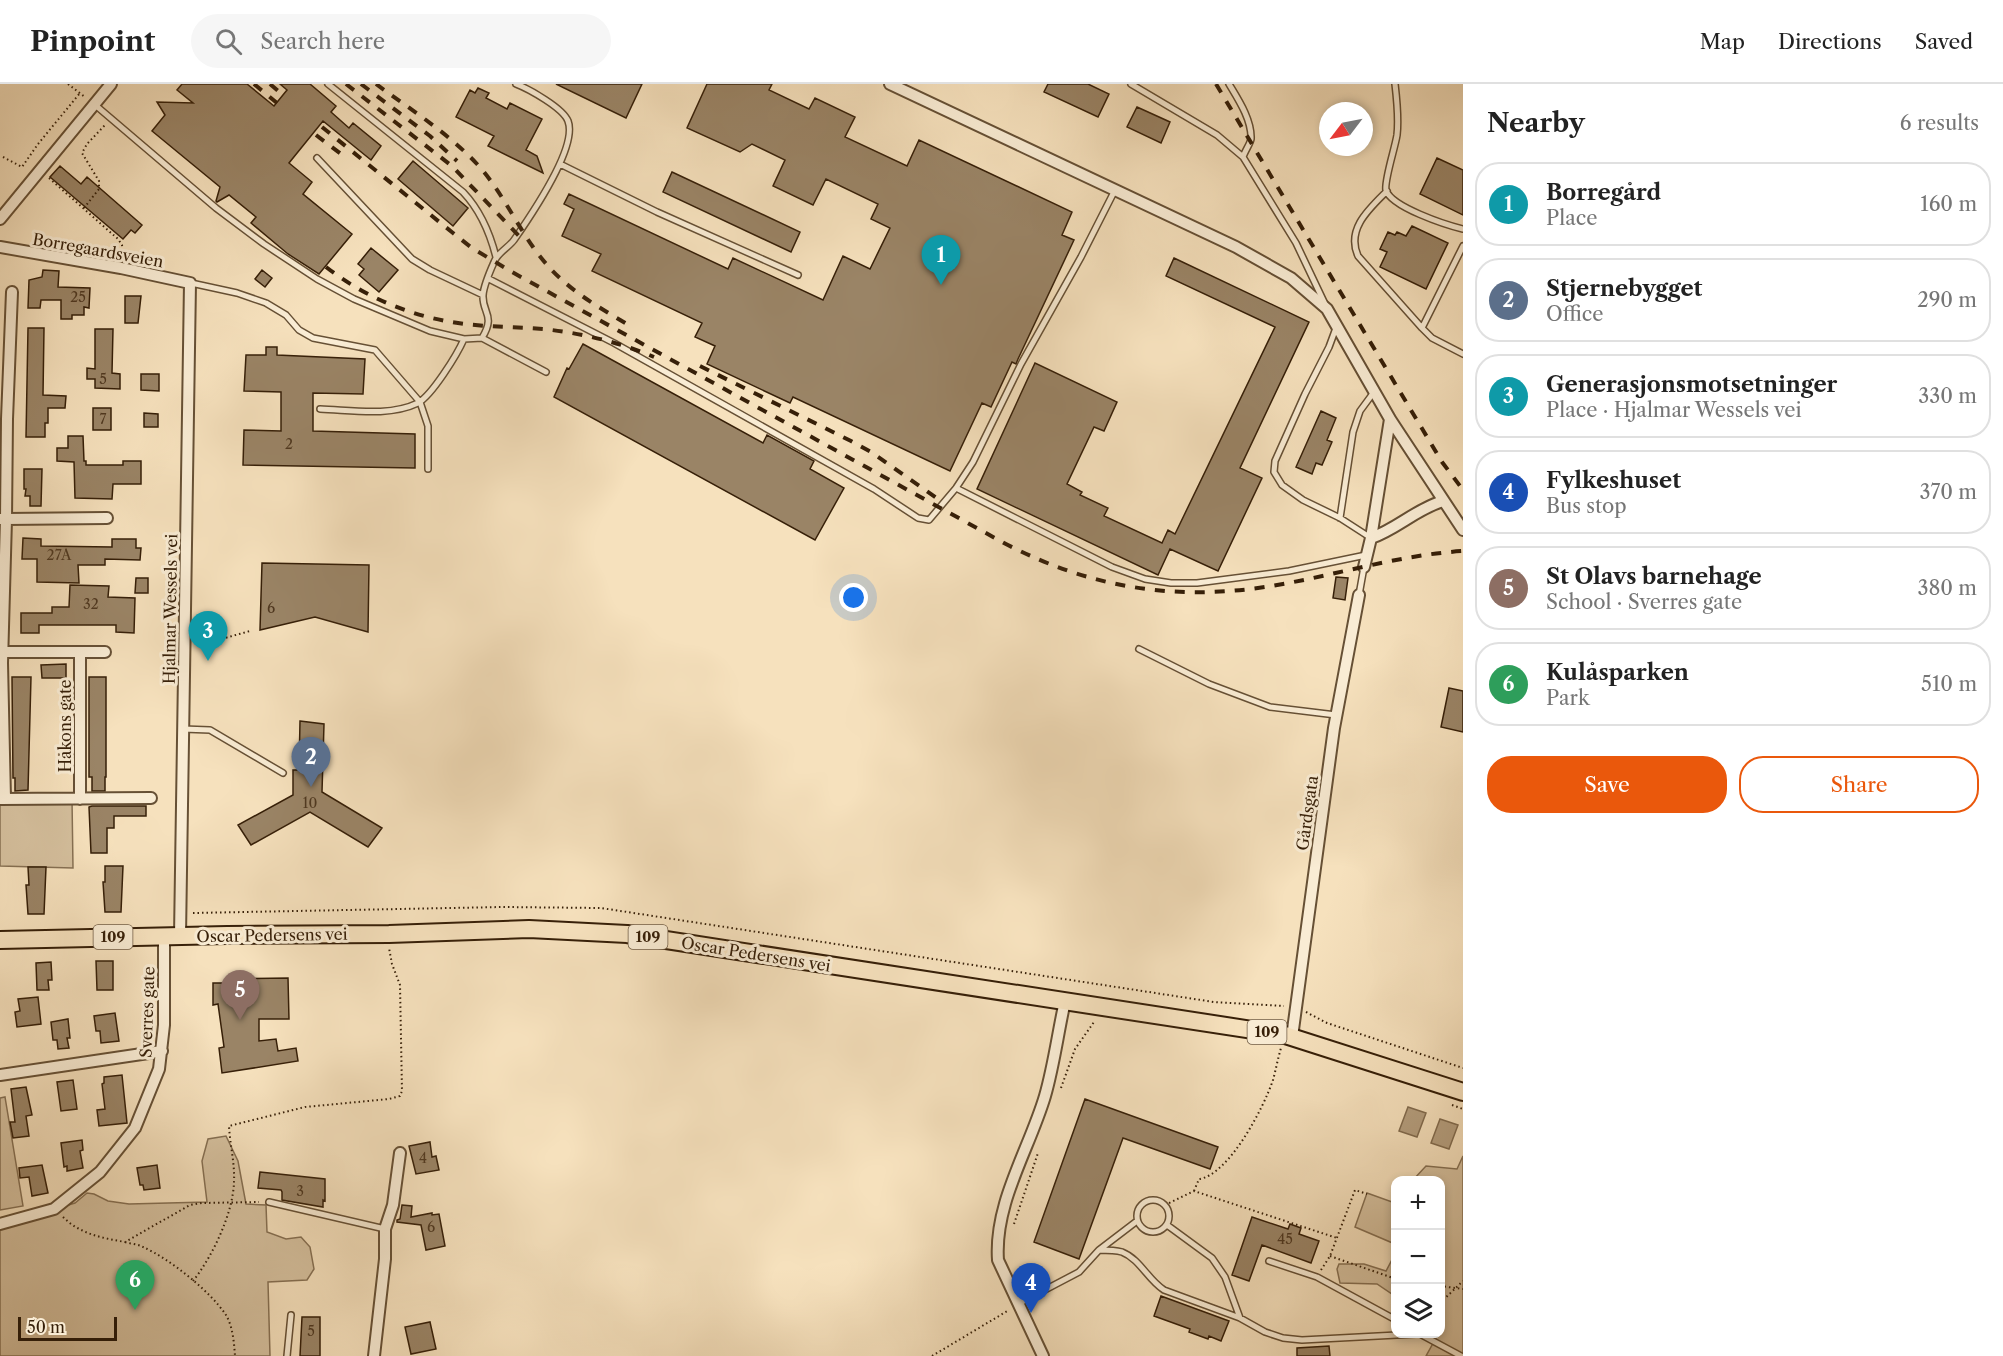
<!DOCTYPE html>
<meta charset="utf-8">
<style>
body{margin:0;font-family:"Libre Caslon Text",serif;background:#f6f6f6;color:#222}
.controls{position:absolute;right:18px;bottom:18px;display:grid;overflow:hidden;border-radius:12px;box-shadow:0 3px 9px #0003}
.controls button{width:54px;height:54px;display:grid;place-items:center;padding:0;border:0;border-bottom:2px solid #e0e0e0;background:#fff;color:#222;font:30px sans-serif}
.compass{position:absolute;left:1319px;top:18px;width:54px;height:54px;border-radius:50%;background:#fff;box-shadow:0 3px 9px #0003;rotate:238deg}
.scale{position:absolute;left:18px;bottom:15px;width:99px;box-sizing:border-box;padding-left:6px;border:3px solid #361f08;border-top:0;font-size:16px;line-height:21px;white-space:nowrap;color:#361f08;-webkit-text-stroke:4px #f9ecd4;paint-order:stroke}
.you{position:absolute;left:854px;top:514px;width:21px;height:21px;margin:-15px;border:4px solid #fff;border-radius:50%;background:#1a73e8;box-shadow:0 0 0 9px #1a73e833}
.badge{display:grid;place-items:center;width:39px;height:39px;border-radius:50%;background:#ea580c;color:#fff;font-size:20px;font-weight:700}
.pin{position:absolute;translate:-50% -50px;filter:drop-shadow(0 2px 3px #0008)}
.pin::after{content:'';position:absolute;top:32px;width:21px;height:18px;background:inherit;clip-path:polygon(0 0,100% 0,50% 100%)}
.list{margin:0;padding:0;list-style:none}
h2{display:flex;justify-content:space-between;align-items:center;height:78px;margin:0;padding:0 24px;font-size:26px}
h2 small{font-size:20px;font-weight:400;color:#767676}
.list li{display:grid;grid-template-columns:39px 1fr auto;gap:18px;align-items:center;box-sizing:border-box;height:84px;margin:0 12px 12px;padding:0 12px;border:2px solid #e0e0e0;border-radius:24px}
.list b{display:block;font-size:22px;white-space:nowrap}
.list p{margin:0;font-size:20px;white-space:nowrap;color:#767676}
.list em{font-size:20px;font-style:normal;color:#767676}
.actions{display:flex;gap:12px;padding:18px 24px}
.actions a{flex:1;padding:14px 0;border:2px solid #ea580c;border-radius:24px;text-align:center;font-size:21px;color:#ea580c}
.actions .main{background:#ea580c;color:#fff}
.icon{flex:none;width:33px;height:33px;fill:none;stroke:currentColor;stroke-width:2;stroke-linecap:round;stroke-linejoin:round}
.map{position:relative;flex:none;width:1463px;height:1272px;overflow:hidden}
header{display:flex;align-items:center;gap:36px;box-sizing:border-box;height:84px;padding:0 30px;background:#fff;border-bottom:2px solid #e0e0e0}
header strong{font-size:28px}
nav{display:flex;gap:33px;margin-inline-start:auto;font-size:21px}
.search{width:420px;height:54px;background:#f6f6f6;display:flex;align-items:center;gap:15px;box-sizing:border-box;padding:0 21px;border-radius:33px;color:#767676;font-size:22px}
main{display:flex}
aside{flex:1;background:#fff}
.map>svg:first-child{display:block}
.green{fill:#d5c09e;stroke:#867053;stroke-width:1.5}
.water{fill:#b59f7f;stroke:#826c4f;stroke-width:1.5}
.building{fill:#9a8466;stroke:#361f08;stroke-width:1.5}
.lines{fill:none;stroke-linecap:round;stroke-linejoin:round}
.service-casing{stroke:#665035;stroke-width:8}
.minor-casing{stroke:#665035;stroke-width:14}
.primary-casing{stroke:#361f08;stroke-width:20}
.path{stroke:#361f08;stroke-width:2;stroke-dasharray:1.5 3;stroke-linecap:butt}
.service{stroke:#f9ecd4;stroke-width:5}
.minor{stroke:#f9ecd4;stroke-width:10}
.primary{stroke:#f6e1bd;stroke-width:16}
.rail{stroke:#361f08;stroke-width:4;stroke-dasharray:10 10;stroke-linecap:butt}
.labels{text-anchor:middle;stroke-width:6;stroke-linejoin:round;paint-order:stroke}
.number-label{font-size:14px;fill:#4f3820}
.shield{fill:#f9ecd4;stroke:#705c45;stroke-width:1.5}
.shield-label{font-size:15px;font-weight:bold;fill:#361f08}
.street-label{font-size:16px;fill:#361f08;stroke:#f9ecd4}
</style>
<header>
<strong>Pinpoint</strong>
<div class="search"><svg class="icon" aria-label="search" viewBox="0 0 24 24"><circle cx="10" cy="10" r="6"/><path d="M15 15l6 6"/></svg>Search here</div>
<nav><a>Map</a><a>Directions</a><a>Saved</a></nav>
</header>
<main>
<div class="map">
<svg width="1463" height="1272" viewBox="0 0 1463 1272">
<rect width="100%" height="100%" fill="#f6e1bd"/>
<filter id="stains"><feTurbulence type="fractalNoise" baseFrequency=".00333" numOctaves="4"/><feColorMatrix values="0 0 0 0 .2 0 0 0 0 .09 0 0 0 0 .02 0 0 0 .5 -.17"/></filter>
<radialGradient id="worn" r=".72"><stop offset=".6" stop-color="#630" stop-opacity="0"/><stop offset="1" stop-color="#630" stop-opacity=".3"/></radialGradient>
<!-- green -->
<path class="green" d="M 72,715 L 73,784 L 0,782 L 0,719 Z
M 5,1013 L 23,1122 L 0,1126 L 0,1014 Z
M 226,1052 L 238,1077 L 246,1120 L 266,1121 L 267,1148 L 286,1155 L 301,1153 L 310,1163 L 314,1185 L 307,1196 L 268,1198 L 270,1272 L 0,1272 L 0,1143 L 29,1138 L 34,1131 L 75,1119 L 87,1109 L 94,1110 L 108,1117 L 129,1120 L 207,1118 L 202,1077 L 208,1055 Z
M 1463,1072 L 1463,1272 L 1426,1272 L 1437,1252 L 1436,1250 L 1440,1250 L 1440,1096 L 1413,1096 L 1426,1082 L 1457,1085 Z
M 1367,1109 L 1395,1119 L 1395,1160 L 1355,1143 Z
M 1395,1170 L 1395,1212 L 1377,1200 L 1340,1199 L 1337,1185 L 1339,1180 L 1364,1180 L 1386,1187 Z"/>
<!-- water -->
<path class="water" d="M 1408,1023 L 1426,1029 L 1417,1053 L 1399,1047 Z
M 1440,1035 L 1458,1041 L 1449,1065 L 1431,1059 Z"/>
<!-- building -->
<path class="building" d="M 182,0 L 247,0 L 274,22 L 287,6 L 280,0 L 310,0 L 336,22 L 331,28 L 349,44 L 353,39 L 381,62 L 371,76 L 323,37 L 289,79 L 312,98 L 303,110 L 352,150 L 319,190 L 288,170 L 251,139 L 256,133 L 229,111 L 217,118 L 216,117 L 220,103 L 152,47 L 165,31 L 157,18 L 193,19 L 177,6 Z
M 556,0 L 642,0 L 626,34 Z
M 707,0 L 772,0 L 769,6 L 809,25 L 815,14 L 855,33 L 845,53 L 907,82 L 919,56 L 1072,128 L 1062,151 L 1074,156 L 1018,275 L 1016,280 L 1012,278 L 991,323 L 982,319 L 950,387 L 793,313 L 790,319 L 707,280 L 715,262 L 695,253 L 702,239 L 592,187 L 601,170 L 562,152 L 574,125 L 564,120 L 569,110 L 728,185 L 733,174 L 823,216 L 843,172 L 870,185 L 890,144 L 871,135 L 878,120 L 826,95 L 813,121 L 773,102 L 785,76 L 752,60 L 740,68 L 687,44 Z
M 1048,0 L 1088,0 L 1109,10 L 1098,33 L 1044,8 Z
M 478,4 L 489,9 L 486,14 L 507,25 L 510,19 L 542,35 L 526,66 L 537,72 L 543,89 L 488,62 L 494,52 L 456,33 L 470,6 L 475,9 Z
M 1137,23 L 1170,38 L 1161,59 L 1127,43 Z
M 1437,74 L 1463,86 L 1463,131 L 1420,110 Z
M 413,77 L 468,124 L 453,142 L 398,95 Z
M 60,82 L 81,100 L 87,93 L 142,141 L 135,149 L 131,146 L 123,155 L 50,93 Z
M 672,88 L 800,148 L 791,168 L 663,108 Z
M 1412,142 L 1448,159 L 1426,205 L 1380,183 L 1387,168 L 1380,165 L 1388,148 L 1395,151 L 1397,148 L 1406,152 Z
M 371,164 L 398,186 L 379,208 L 359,191 L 364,185 L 358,180 Z
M 1174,174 L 1309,238 L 1240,384 L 1262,394 L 1218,487 L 1170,465 L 1158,491 L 977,405 L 1035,279 L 1117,318 L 1104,347 L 1094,343 L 1067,400 L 1082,408 L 1080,411 L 1108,424 L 1104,432 L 1162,459 L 1168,446 L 1175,450 L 1275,243 L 1166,192 Z
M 43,186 L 59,187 L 58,203 L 90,204 L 89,224 L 84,223 L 84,231 L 72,231 L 72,235 L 61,235 L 61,216 L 41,216 L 40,224 L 28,224 L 29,196 L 42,193 Z
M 262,186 L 272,194 L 265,203 L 255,195 Z
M 125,212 L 141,212 L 138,239 L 125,239 Z
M 28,244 L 44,244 L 43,311 L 66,312 L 65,324 L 48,324 L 48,339 L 45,339 L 45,353 L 26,353 Z
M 95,245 L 113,245 L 112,289 L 120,290 L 120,305 L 95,304 L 95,295 L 87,295 L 87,284 L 95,285 Z
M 583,260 L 763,359 L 767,351 L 814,377 L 810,385 L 844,404 L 815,456 L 554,313 L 567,284 L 569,285 Z
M 266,263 L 277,263 L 277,271 L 365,275 L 363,310 L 313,309 L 313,347 L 415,350 L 415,384 L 243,381 L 244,346 L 281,347 L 281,308 L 244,307 L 246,271 L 266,271 Z
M 141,290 L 159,290 L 159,307 L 141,306 Z
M 93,324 L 111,324 L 111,346 L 93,346 Z
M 1321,327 L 1336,334 L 1327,356 L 1332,358 L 1322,381 L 1316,379 L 1312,390 L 1296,383 Z
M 144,329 L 158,330 L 158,343 L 144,343 Z
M 68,352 L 83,352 L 84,377 L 86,377 L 86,381 L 123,381 L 123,377 L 141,377 L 141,400 L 113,400 L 112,415 L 75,414 L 74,378 L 57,377 L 57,364 L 68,364 Z
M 24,385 L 42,385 L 41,422 L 30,422 L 30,412 L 25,412 L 26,405 L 24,405 Z
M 23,454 L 41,455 L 41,462 L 112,463 L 112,455 L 136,455 L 136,464 L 141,464 L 140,476 L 105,475 L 105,481 L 78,481 L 79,499 L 37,498 L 37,475 L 22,475 Z
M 262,479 L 369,481 L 368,548 L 315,533 L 260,546 Z
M 1336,493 L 1348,494 L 1345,516 L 1333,514 Z
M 136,494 L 148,494 L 148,509 L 135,509 Z
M 70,501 L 109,502 L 108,513 L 135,514 L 134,549 L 116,548 L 116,541 L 39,541 L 39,549 L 21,549 L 21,529 L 52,529 L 52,523 L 69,523 Z
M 66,580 L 66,594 L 42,594 L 41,581 Z
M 12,593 L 31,593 L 28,706 L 15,707 L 15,694 L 13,694 Z
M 89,593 L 106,593 L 106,693 L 105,693 L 105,707 L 92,707 L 92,693 L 89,693 Z
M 1449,604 L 1463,607 L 1463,648 L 1441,643 Z
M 300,637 L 324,640 L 322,708 L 382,744 L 368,763 L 310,728 L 251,761 L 238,741 L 293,711 L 293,686 L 299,686 Z
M 92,722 L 146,722 L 146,732 L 114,732 L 114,744 L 107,744 L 107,769 L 91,769 L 89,723 Z
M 105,782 L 123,782 L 121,828 L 105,828 L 103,798 L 105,798 Z
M 28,783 L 46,783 L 44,830 L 28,830 L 26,801 L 29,801 Z
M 96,877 L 113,877 L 113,906 L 97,906 Z
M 51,878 L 52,896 L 48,896 L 49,906 L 37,906 L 36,879 Z
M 288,894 L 289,935 L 259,935 L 259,957 L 276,955 L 278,967 L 296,964 L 298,977 L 222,989 L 219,964 L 224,963 L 218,920 L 213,921 L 213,899 L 226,899 L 226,895 Z
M 38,913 L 41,940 L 17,943 L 15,928 L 20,927 L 18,915 Z
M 115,929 L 119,957 L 101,959 L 100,947 L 96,947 L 94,932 Z
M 68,935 L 70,954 L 67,954 L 69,964 L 58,965 L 57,956 L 53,956 L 51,938 Z
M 122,991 L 127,1039 L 99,1042 L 97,1026 L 105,1025 L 102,1000 L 104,999 L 104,993 Z
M 73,996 L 77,1025 L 61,1027 L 57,998 Z
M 26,1003 L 32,1031 L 26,1032 L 29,1052 L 13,1054 L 10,1038 L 15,1038 L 11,1005 Z
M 1085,1015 L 1218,1063 L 1210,1085 L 1123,1054 L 1079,1175 L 1034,1158 Z
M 82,1056 L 83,1066 L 80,1067 L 83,1084 L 67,1087 L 67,1082 L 64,1083 L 61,1059 Z
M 430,1058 L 432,1073 L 436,1072 L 439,1086 L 416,1090 L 409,1062 Z
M 42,1081 L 48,1109 L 32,1112 L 29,1093 L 20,1094 L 19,1084 Z
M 157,1081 L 160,1104 L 144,1106 L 143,1101 L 140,1101 L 137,1084 Z
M 260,1088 L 325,1095 L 325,1117 L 323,1116 L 323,1123 L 282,1116 L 282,1108 L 281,1106 L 258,1104 Z
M 402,1121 L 412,1122 L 411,1133 L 432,1129 L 432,1131 L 439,1130 L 445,1162 L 426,1166 L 421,1141 L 397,1138 L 397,1136 L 400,1135 Z
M 1252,1133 L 1288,1145 L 1290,1140 L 1301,1144 L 1299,1150 L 1319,1157 L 1311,1179 L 1262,1161 L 1249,1197 L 1232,1191 Z
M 1161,1212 L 1229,1237 L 1221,1257 L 1209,1252 L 1208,1255 L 1189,1248 L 1190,1245 L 1154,1232 Z
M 302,1233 L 320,1233 L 320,1272 L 300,1272 Z
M 430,1238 L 436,1265 L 411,1270 L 405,1243 Z
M 1329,1262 L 1330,1272 L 1297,1272 L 1297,1264 Z"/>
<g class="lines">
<!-- service casing -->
<g class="service-casing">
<path id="service" d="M 328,0 L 463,108 C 480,126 490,149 496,173
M 1131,0 L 1217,51 L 1243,73 L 1296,159 L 1325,220
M 1229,0 C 1238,15 1252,36 1251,55 C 1250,60 1245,67 1243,73
M 1395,0 C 1397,17 1399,34 1397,51 C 1395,64 1384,97 1386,106 C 1391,123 1446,141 1463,145
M 94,20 L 216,124 L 264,160 L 317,195 L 354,215 L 430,247 L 464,255 L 482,254 L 546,288
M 317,74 L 412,175 L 430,186 L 483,211
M 560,80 L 657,128 L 798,191
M 1387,107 C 1369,125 1346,145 1358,172 L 1422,244 L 1432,254 L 1463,270
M 489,195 L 614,259 L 874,405 L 918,434 L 929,436 L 956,404 L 973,378 L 1021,280 L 1081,173 L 1115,106
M 191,199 L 237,209 L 266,219 L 286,231 L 299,246 L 313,254 L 375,266 L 420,318 L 428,342 L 428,385
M 1336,244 L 1329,263 L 1305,310 L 1275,377 L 1274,388 L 1282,401 L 1303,416 L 1340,434 L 1371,454
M 1422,244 L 1463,162
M 482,254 C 496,231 482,229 483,211 C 484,200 491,185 495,176 C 499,168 509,163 514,156 C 530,133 578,63 568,37 C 563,24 529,5 516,0
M 320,325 C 351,326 389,333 418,319 C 432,311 457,271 464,255
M 956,404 L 1112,483 L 1145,495 L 1171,499 L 1197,499 L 1289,487 L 1366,471
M 1340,434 L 1353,348 L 1360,327 L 1374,308
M 1359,511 L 1364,483
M 1139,565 L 1209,600 L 1270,623 L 1336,631
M 183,645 L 210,646 L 283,689
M1137 1132a16 16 0 1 1 32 0a16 16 0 1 1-32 0Z
M 269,1118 L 385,1145
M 1167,1141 L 1212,1174 L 1225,1193 L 1240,1234
M 1099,1166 L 1137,1137
M 1269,1177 L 1317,1193 L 1396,1236
M 1018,1220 L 1079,1188 L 1099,1166 C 1106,1166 1115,1166 1122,1168 C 1140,1175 1148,1196 1164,1206 L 1240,1234 L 1265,1248 L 1283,1254 L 1302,1256 L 1416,1250
M 1420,1250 L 1461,1272
M 287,1272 L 291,1231"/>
</g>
<!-- minor casing -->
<g class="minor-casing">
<path id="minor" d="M 890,0 L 1236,163 L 1291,194 L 1327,225 L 1390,335 L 1371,454 L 1364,483
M 0,135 L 111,0
M 0,163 L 121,184 L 190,199 L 180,852
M 12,208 L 7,335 L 6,435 L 107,434
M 1390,335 L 1463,446
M 1,435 L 6,435 L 2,579 L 5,715
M 1371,454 C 1397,445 1416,425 1443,417
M 0,568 L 105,568
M 0,715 L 151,714
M 80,715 L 80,569
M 1292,953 L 1334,644 L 1359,511
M 0,991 L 162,967
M 0,1140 L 54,1125 L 100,1088 L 135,1044 L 159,985 L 164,941 L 164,852
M 374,1272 L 385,1175 L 385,1145 L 393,1121 L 400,1069
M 1043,1272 L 998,1176 C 994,1119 1029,1066 1045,1012 C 1054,981 1058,948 1065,917"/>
</g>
<!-- primary casing -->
<g class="primary-casing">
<path id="primary" d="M 0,856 L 227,851 L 389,850 L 529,845 L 627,850 L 1285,951 L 1463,1008"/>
</g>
<!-- path -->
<path class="path" d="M 68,0 L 85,13
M 3,73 L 22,83 L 38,60 L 80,9
M 49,94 L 118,155 L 122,161 L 123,173
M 84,124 L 99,105 L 99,97 L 82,69 L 87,60 L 105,41
M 200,561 L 250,547
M 193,829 L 502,823 L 601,824 L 1214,918 L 1284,922
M 1306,928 L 1327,939 L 1463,984
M 1061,1004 L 1075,965 L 1094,938
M 1452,1021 L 1463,1025
M 1194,1107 L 1199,1095 C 1229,1091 1264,1023 1273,996 C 1276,985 1278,974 1281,964
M 1165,1121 L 1194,1107 L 1337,1154
M 63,1133 C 80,1150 102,1154 125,1158 L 190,1121 L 202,1119 L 259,1118
M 1014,1140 L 1038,1069
M 125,1158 C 131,1160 138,1160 143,1163 C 170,1175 210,1207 226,1231 C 233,1243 234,1259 235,1272
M 1330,1172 L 1396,1195
M 1321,1186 L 1330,1172 L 1355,1106 L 1367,1110
M 193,1197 C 212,1173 233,1130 234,1098 C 235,1080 230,1061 229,1042 L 305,1023 L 389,1015 L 400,1012 L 402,1007 L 400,901 L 392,880 L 389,864
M 1440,1202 L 1463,1205
M 1440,1219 L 1463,1197
M 932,1272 L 1009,1226"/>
<!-- service -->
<use href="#service" class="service"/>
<!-- minor -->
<use href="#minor" class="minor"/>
<!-- primary -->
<use href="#primary" class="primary"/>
<!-- rail -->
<path class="rail" d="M 254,0 L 277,19
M 270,0 L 283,11
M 346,0 L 452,82 L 521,154
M 361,0 L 430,52 L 457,77
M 376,0 C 410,25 448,49 477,80 C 500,105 514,136 533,163 C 561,203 592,219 632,243
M 1216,0 L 1442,378 L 1463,406
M 322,43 L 453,149 L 472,164 L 512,188 L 1004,459 C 1088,503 1172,517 1265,503 C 1331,493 1396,471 1463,467
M 316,51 L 345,73
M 326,183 C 366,214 414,234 465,240 C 491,243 517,243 543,245 C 581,249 619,258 654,273
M 700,282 L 851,357 L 871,368 L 938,415"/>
</g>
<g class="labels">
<!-- number labels -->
<g class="number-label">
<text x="78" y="218">25</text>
<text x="103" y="300">5</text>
<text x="103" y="340">7</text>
<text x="289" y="365">2</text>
<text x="59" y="476">27A</text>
<text x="91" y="525">32</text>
<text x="271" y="529">6</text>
<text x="310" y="724">10</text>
<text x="423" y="1079">4</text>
<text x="300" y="1112">3</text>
<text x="431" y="1148">6</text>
<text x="1285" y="1160">45</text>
<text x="311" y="1252">5</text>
</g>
<!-- shield labels -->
<g class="shield">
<rect x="93.5" y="841" width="39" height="24" rx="4.5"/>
<rect x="628.5" y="841" width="39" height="24" rx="4.5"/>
<rect x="1247.5" y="936" width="39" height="24" rx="4.5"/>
</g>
<g class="shield-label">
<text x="113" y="858">109</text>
<text x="648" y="858">109</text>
<text x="1267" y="953">109</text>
</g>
<!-- street labels -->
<g class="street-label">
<text transform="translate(98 166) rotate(10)" y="6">Borregaardsveien</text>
<text transform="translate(170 525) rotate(-89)" y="6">Hjalmar Wessels vei</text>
<text transform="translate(65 642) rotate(-90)" y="6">Håkons gate</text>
<text transform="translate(1307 729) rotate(-82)" y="6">Gårdsgata</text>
<text transform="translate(272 851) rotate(-1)" y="6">Oscar Pedersens vei</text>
<text transform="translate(756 870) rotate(9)" y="6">Oscar Pedersens vei</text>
<text transform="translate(147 928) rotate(-88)" y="6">Sverres gate</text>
</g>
</g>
<rect width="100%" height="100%" filter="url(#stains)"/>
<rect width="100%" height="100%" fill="url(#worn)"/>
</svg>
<div class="controls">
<button>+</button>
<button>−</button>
<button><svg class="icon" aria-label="layers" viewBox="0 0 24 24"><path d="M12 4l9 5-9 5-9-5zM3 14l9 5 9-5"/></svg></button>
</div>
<svg class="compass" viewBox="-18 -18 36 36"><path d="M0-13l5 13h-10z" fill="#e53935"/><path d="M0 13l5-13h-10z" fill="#767676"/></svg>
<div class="scale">50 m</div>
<div class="you"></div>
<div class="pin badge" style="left:941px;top:201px;background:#0f9aa8">1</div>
<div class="pin badge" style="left:311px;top:703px;background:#5c6f8a">2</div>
<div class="pin badge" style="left:208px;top:577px;background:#0f9aa8">3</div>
<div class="pin badge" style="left:1031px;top:1229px;background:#1a4fb4">4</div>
<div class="pin badge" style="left:240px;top:936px;background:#8d6e63">5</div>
<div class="pin badge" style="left:135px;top:1226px;background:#2e9e5b">6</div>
</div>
<aside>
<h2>Nearby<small>6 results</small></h2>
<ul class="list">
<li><span class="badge" style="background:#0f9aa8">1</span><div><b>Borregård</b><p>Place</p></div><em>160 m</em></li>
<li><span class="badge" style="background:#5c6f8a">2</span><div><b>Stjernebygget</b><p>Office</p></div><em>290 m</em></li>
<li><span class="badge" style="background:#0f9aa8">3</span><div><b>Generasjonsmotsetninger</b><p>Place · Hjalmar Wessels vei</p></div><em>330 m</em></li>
<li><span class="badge" style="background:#1a4fb4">4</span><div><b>Fylkeshuset</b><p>Bus stop</p></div><em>370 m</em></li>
<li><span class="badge" style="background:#8d6e63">5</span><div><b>St Olavs barnehage</b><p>School · Sverres gate</p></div><em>380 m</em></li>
<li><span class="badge" style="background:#2e9e5b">6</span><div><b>Kulåsparken</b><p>Park</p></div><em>510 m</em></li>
</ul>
<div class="actions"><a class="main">Save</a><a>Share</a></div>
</aside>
</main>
